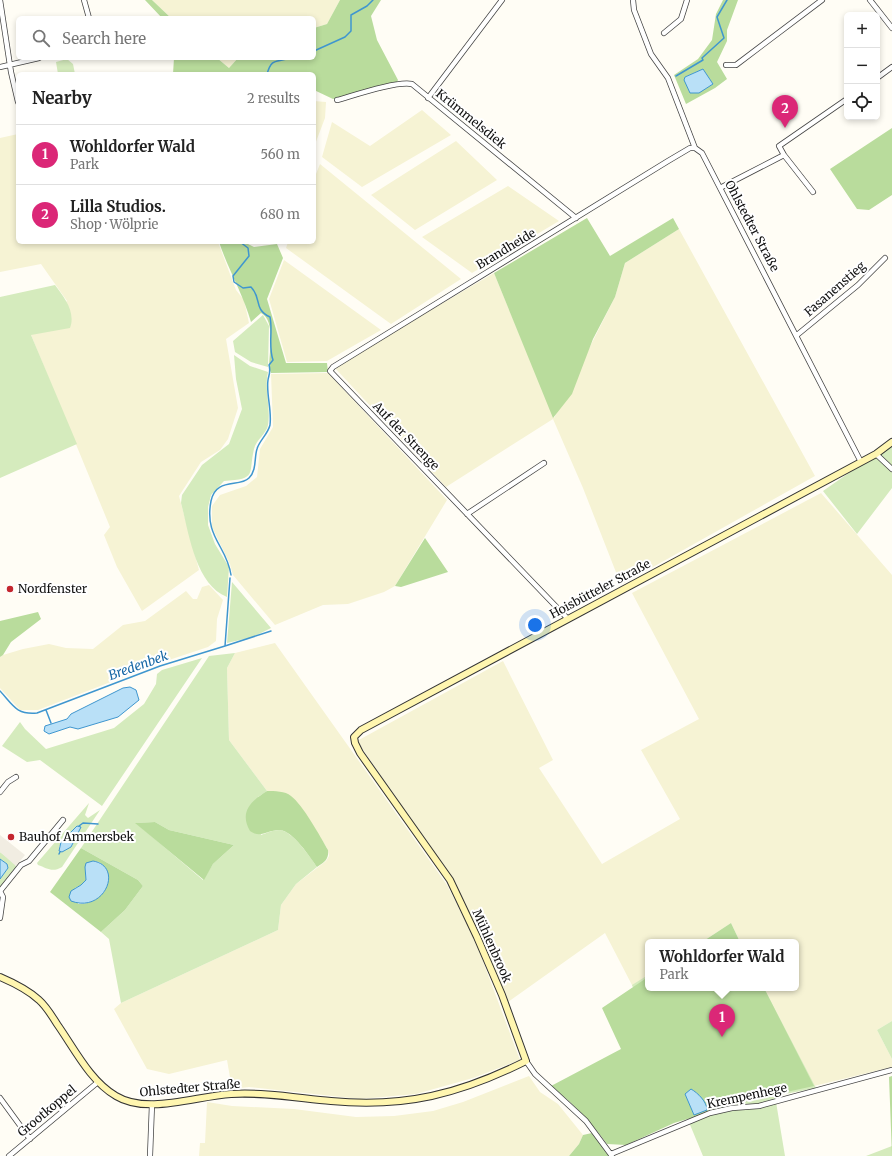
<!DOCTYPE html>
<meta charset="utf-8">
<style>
body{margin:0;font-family:Merriweather,serif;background:#f2f2f2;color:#222}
.controls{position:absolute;right:12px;top:12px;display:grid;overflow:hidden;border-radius:6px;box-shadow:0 2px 6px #0003}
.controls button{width:36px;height:36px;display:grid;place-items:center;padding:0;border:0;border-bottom:1px solid #e0e0e0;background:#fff;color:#222;font:20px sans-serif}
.you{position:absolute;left:535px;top:625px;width:14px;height:14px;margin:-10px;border:3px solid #fff;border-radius:50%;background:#1a73e8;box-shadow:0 0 0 6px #1a73e833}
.badge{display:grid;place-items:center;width:26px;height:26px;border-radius:50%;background:#db2777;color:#fff;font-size:13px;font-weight:700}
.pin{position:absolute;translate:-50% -33px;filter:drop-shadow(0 1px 2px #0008)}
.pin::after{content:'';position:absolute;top:21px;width:14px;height:12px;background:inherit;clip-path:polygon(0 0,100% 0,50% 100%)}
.popup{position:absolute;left:645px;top:939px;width:154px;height:52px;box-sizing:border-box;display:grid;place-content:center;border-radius:6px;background:#fff;filter:drop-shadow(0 1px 3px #0005);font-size:13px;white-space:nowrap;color:#767676}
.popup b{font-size:15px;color:#222}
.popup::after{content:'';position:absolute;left:50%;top:100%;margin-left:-8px;border:8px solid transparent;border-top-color:#fff}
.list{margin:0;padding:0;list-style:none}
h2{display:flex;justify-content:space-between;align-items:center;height:52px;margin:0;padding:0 16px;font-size:17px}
h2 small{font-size:13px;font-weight:400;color:#767676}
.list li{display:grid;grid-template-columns:26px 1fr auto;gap:12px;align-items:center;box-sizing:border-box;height:60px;padding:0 16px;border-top:1px solid #e0e0e0}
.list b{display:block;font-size:15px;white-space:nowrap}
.list p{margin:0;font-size:13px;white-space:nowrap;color:#767676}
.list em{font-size:13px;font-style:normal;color:#767676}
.icon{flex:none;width:22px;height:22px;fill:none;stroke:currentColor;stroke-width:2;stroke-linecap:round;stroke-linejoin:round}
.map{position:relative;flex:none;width:892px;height:1156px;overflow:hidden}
.search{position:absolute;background:#fff;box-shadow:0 2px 6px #0003;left:16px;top:16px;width:300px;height:44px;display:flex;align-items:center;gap:10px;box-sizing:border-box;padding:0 14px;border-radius:6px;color:#767676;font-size:15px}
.panel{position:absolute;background:#fff;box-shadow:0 2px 6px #0003;left:16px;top:72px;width:300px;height:172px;border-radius:6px}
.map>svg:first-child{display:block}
.farmland{fill:#f6f3d4}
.green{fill:#d5ebbd;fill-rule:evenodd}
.forest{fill:#b9dc9c;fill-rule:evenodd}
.plaza{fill:#f1ede2}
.water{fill:#b9e0f7;stroke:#3f96cf}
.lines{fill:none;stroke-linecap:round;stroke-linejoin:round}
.stream{stroke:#3f96cf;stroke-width:1.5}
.street-casing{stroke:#444;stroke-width:6}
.secondary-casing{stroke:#333;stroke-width:8}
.street{stroke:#fff;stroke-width:4.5}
.secondary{stroke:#fff6b0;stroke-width:6}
.poi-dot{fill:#c4262e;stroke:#fff;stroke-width:1.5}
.labels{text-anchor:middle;stroke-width:4;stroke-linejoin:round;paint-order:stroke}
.street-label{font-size:12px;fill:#111;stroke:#fff}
.poi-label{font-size:12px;fill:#111;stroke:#fff;text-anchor:start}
.water-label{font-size:13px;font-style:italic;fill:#1768a6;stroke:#fff}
</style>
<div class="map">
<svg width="892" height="1156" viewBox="0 0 892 1156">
<rect width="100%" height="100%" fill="#fffdf5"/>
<!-- farmland -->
<path class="farmland" d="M 152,0 L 340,0 L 327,24 L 314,28 L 314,18 L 171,18 Z
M 217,58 L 238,58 L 229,68 Z
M 314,101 L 326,102 L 325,118 L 314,147 Z
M 422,110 L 451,135 L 362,187 L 322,157 L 332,122 L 370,146 Z
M 18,134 L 18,242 L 218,242 L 236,290 L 244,300 L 249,323 L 226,339 L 238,408 L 228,439 L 220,450 L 201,462 L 179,496 L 199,570 L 142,611 L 117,567 L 104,535 L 110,527 L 31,335 L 67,301 L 41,264 L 0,272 L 0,138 Z
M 456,141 L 497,180 L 415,230 L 371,195 Z
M 320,164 L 461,279 L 391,324 L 286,248 L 288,242 L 314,242 L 314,179 Z
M 508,186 L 559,221 L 472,273 L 422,237 Z
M 679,229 L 815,476 L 621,585 L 583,488 L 553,419 L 446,487 L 334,367 L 494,273 L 554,418 L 615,297 L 625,263 Z
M 284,260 L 381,330 L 327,361 L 287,362 L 269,299 Z
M 328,373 L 447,500 L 395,586 L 384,592 L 348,604 L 323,605 L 275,625 L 233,575 L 230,564 L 212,527 L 212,506 L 220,495 L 246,486 L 257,477 L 260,449 L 273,427 L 271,374 Z
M 821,493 L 892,575 L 892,1021 L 877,1030 L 892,1059 L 892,1067 L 814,1086 L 764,988 L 796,988 L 796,942 L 740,942 L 731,923 L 702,942 L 648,942 L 648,977 L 633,987 L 605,933 L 508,1002 L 479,937 L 444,867 L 357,741 L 503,661 L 553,760 L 539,768 L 602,864 L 680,819 L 641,750 L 699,719 L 632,593 Z
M 209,585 L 223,600 L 217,619 L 216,641 L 208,647 L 160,663 L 38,710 L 20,710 L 0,688 L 0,657 L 3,655 L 23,649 L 49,644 L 66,648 L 93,649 L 123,625 L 145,621 L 186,591 L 193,599 L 197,599 L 202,587 Z
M 275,643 L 447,885 L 475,940 L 520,1060 L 473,1078 L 416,1094 L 360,1099 L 249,1087 L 232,1089 L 227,1060 L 169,1074 L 147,1069 L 114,1009 L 121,1003 L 278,930 L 281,905 L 296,884 L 326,861 L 329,856 L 328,850 L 322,840 L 280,792 L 267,791 L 229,740 L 227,668 L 235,653 Z
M 529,1076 L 540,1092 L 558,1104 L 583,1135 L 579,1144 L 569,1156 L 199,1156 L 200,1143 L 205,1143 L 207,1102 L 232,1106 L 294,1109 L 356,1117 L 394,1116 L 433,1111 L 463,1102 Z"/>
<!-- green -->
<path class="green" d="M 67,59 L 73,64 L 75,74 L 58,74 L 56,62 Z
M 55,285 C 64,297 76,312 70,328 L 31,335 L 77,444 L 0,478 L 0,297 Z
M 263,315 L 269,326 L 268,367 L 251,362 L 235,352 L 233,341 Z
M 234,355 L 250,366 L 268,372 C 264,390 271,407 268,425 C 267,433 256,440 254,449 C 248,474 258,479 224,481 L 211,495 L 208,507 L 208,525 L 215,544 L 229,567 L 227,597 C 195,584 189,533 181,503 L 182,495 L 202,465 L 229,444 L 242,409 L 236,379 Z
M 892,445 L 892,488 L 857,534 L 823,491 L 876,454 Z
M 232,582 L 271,628 L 253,637 L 227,643 Z
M 235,653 L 227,668 L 229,740 L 267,791 L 258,797 L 261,835 C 266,833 274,830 279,830 C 292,830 310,857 317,867 L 296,884 L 281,905 L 278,930 L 121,1003 L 109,939 L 101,932 L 125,910 L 143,886 L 138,880 L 81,848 L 209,656 ZM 155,822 L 169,830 L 234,845 L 213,864 L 203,880 L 136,823 Z
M 202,658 L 102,806 L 40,760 L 27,762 L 2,746 L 20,722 L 25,729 L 46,749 L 114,728 L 144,704 L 156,684 L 157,674 L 162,670 Z
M 89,803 L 85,815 L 88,818 L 100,810 L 62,867 C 52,873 47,868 38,865 L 37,863 ZM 67,835 L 78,835 L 71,847 L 64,850 L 59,847 Z
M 0,852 L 15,863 L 16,867 L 0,887 L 0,879 L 8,868 L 7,864 L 0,859 Z
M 648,975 L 648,988 L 764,988 L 816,1088 L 775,1096 L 785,1156 L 703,1156 L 632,985 Z
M 892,1021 L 892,1059 L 877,1030 Z
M 892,1146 L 892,1156 L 866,1156 Z"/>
<!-- forest -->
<path class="forest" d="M 145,0 L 152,0 L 171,18 L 162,18 Z
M 340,0 L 381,0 L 371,16 L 377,40 L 398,80 L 396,84 L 333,99 L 314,90 L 314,74 L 173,74 L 174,58 L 217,58 L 229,68 L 238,58 L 314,58 L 314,28 L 327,24 Z
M 723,0 L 738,0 L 727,30 L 727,41 L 717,62 L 727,79 L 715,88 L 686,104 L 674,75 L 698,59 L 712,40 L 716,14 ZM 703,69 L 713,84 L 702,90 L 685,77 Z
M 892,128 L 892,195 L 869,210 L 857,209 L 830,169 Z
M 587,218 L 610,256 L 673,218 L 679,229 L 625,263 L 615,297 L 593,339 L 572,394 L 553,418 L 494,273 Z
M 219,242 L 244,242 L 254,247 L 277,244 L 283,258 L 267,299 L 286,363 L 327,363 L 328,372 L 271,373 L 269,368 C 269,353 276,320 261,313 L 251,322 C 243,294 228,269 219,242 Z
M 425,538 L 448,572 L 401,587 L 395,586 Z
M 38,612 L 41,619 L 11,642 L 3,655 L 0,657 L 0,621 Z
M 267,791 C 275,791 285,791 291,796 C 303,805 320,836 328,850 C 329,859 325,862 317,867 C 310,857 293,831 280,830 C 269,829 261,839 250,831 C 239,812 251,801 267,791 Z
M 155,822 L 169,830 L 234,845 L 213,864 L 204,880 L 135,823 Z
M 81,848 L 138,880 L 143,886 L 125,910 L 101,932 L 50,892 ZM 93,861 L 99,862 L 105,867 L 105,891 C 96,900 91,904 78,904 L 75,888 L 81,885 L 86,880 L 85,867 Z
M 731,923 L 740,942 L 702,942 Z
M 648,977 L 648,988 L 764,988 L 814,1086 L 758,1098 L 674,1123 L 626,1145 L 607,1144 C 590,1121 573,1103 551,1086 L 621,1049 L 602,1008 Z
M 892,1076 L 892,1156 L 889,1077 Z
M 592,1133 L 601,1138 L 613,1156 L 569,1156 L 579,1144 L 583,1135 Z"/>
<!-- plaza -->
<path class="plaza" d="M 0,835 L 25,855 L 16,866 L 0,852 Z"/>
<!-- water -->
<path class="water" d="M 703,69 L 713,84 L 699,93 L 690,93 L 684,80 L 685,77 Z
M 130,687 L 136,690 L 139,700 L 118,717 L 78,729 L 70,727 L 49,734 L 44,731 L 45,726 L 67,719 L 71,714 L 123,688 Z
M 77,826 L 81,827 L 71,847 L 62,852 L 59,851 L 61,842 Z
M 0,859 L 7,864 L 8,868 L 0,879 Z
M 93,861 C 124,866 105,914 71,901 L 69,897 L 71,891 L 81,885 L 86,880 L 85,867 L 86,863 Z
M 691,1089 C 698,1093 707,1102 707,1110 L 694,1115 L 685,1094 Z"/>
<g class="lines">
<!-- stream -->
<path class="stream" d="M 314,51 L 345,37 L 351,31 L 351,15 L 367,6 L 373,0
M 267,74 C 272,57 276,63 290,58
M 676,76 L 703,60 L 702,58 L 724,38 L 717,17 L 727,0
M 231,575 C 227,546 204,537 211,501 C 216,477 239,488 249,478 C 257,470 254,458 257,449 C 259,441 268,434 270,425 C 272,410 266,394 268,380 C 269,374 271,371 269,365 L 273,360 C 268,346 273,331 270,317 C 253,309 262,298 251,287 L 243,288 L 234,282 L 233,276 L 249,256 L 248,248 L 240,242
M 225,646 L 271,631
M 0,691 C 13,705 16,715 37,713 L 160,666 L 225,646 L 230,578
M 46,710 L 51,723
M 79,826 L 83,823 L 98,824
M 59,854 L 60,852"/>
<!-- street casing -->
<g class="street-casing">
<path id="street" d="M 0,0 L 11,72 L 18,102
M 84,0 L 89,18
M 633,0 L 634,10 L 651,54 L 668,78 L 695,148 L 702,153 L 861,462
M 870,0 L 892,28
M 664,33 L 681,19 L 687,0
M 726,65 L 736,65 L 822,0
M 0,67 L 39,58
M 877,78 L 892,67
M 428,98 L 502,0
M 337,100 C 355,95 396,81 412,84 L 576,218
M 784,155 L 813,192
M 720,188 L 784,155 L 779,146 L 847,99
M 797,335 L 858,285 L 885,258
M 876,454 L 892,469
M 467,514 L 544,463
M 568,619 L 330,371 L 333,367 L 668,161 L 690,148 L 695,148
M 0,792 L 8,782 L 16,777
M 0,891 L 21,865 L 29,861 L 63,820
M 0,918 L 3,897 L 0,891
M 526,1061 L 535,1074 L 586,1121 L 612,1156
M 0,1098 L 30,1139
M 611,1154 L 710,1113 L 732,1108 L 759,1106 L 892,1070
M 9,1156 L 98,1082
M 150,1156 L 152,1104"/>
</g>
<!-- secondary casing -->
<g class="secondary-casing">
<path id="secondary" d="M 0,977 C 14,983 28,990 39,1000 C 46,1006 52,1016 57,1024 C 74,1048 90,1081 116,1096 C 147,1115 196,1096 231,1094 C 264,1092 298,1098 331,1101 C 405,1108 460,1094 526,1061 L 502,995 L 477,937 L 450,880 L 360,753 L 355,743 L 354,737 L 361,730 L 876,454 L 892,442"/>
</g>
<!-- street -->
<use href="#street" class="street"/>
<!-- secondary -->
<use href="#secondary" class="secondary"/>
</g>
<!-- markers -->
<g class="poi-dot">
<circle cx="10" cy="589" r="4"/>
<circle cx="11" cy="837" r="4"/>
</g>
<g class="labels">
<!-- street labels -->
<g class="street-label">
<text transform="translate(471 119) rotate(39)" y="4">Krümmelsdiek</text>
<text transform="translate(752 226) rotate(62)" y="4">Ohlstedter Straße</text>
<text transform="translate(506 249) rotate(-31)" y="4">Brandheide</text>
<text transform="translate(835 289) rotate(-41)" y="4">Fasanenstieg</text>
<text transform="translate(406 436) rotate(46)" y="4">Auf der Strenge</text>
<text transform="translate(600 589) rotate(-28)" y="4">Hoisbütteler Straße</text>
<text transform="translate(492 946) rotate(66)" y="4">Mühlenbrook</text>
<text transform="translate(190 1088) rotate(-5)" y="4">Ohlstedter Straße</text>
<text transform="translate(747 1096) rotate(-12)" y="4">Krempenhege</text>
<text transform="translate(47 1111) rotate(-40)" y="4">Grootkoppel</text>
</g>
<!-- poi labels -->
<g class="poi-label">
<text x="18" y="593">Nordfenster</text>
<text x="19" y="841">Bauhof Ammersbek</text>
</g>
<!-- water labels -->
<g class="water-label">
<text transform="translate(138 665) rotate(-20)" y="5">Bredenbek</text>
</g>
</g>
</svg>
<div class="controls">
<button>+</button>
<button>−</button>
<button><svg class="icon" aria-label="locate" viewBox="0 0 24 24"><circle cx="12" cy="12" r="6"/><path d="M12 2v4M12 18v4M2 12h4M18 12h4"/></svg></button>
</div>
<div class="you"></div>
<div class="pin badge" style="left:722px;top:1037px">1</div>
<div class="popup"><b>Wohldorfer Wald</b>Park</div>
<div class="pin badge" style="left:785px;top:128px">2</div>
<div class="search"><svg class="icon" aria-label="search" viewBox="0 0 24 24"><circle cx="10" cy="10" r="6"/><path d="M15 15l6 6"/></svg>Search here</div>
<section class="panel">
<h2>Nearby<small>2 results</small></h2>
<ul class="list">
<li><span class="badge">1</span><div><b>Wohldorfer Wald</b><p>Park</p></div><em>560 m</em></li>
<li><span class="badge">2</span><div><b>Lilla Studios.</b><p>Shop · Wölprie</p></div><em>680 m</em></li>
</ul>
</section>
</div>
